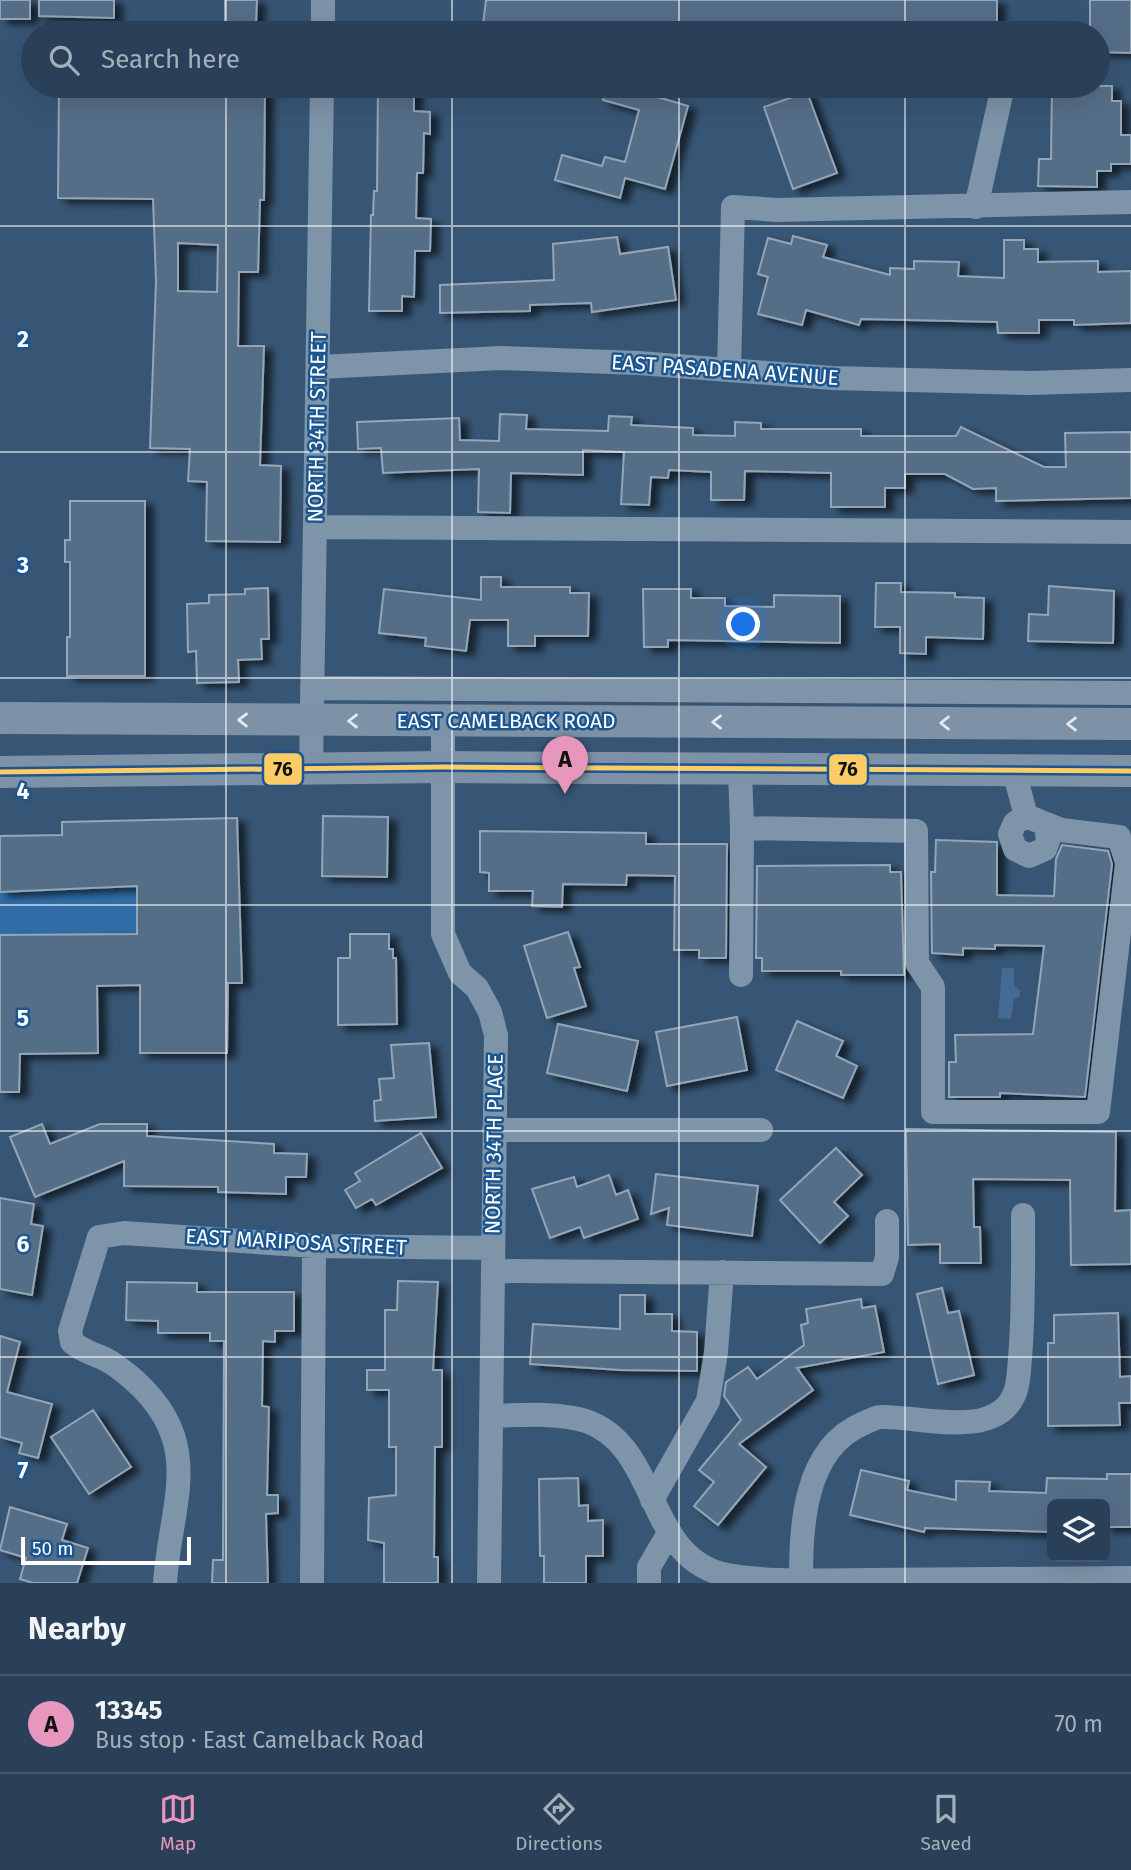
<!DOCTYPE html>
<meta charset="utf-8">
<style>
body{margin:0;font-family:"Fira Sans",sans-serif;background:#31475e;color:#f1f3f6}
.controls{position:absolute;right:21px;bottom:21px;display:grid;overflow:hidden;border-radius:10px;box-shadow:0 7px 28px #0002}
.controls button{width:63px;height:63px;display:grid;place-items:center;padding:0;border:0;border-bottom:2px solid #45596e;background:#294058;color:#f1f3f6;font:35px sans-serif}
.scale{position:absolute;left:21px;bottom:18px;width:170px;box-sizing:border-box;padding-left:7px;border:4px solid #fff;border-top:0;font-size:19px;line-height:24px;white-space:nowrap;color:#fff;-webkit-text-stroke:5px #1c5690;paint-order:stroke}
.you{position:absolute;left:744px;top:625px;width:24px;height:24px;margin:-18px;border:5px solid #fff;border-radius:50%;background:#1a73e8;box-shadow:0 0 0 10px #1a73e833}
.badge{display:grid;place-items:center;width:46px;height:46px;border-radius:50%;background:#e797bd;color:#111;font-size:23px;font-weight:700}
.pin{position:absolute;translate:-50% -58px;filter:drop-shadow(0 2px 4px #0008)}
.pin::after{content:'';position:absolute;top:37px;width:24px;height:21px;background:inherit;clip-path:polygon(0 0,100% 0,50% 100%)}
.list{margin:0;padding:0;list-style:none}
h2{display:flex;justify-content:space-between;align-items:center;height:91px;margin:0;padding:0 28px;font-size:30px}
h2 small{font-size:23px;font-weight:400;color:#a5afba}
.list li{display:grid;grid-template-columns:46px 1fr auto;gap:21px;align-items:center;box-sizing:border-box;height:98px;padding:0 28px;border-top:2px solid #45596e}
.list b{display:block;font-size:26px;white-space:nowrap}
.list p{margin:0;font-size:23px;white-space:nowrap;color:#a5afba}
.list em{font-size:23px;font-style:normal;color:#a5afba}
.icon{flex:none;width:38px;height:38px;fill:none;stroke:currentColor;stroke-width:2;stroke-linecap:round;stroke-linejoin:round}
.map{position:relative;flex:none;width:1131px;height:1583px;overflow:hidden}
.search{position:absolute;background:#294058;box-shadow:0 7px 28px #0002;left:21px;right:21px;top:21px;height:77px;display:flex;align-items:center;gap:18px;box-sizing:border-box;padding:0 24px;border-radius:38px;color:#a5afba;font-size:26px}
.sheet{height:189px;background:#294058}
nav{display:flex;justify-content:space-around;align-items:center;box-sizing:border-box;height:98px;border-top:2px solid #45596e;background:#294058;font-size:19px;color:#a5afba}
nav a{display:grid;justify-items:center;gap:4px}
nav .on{color:#e797bd}
.map>svg:first-child{display:block}
.green{fill:#306ca6}
.water{fill:#436b93}
.building{fill:#556e87;stroke:#93a5b7;stroke-width:2;fill-rule:evenodd;filter:url(#shadow)}
.lines{fill:none;stroke-linecap:round;stroke-linejoin:round}
.minor{stroke:#7e94a8;stroke-width:24}
.major{stroke:#7e92a7;stroke-width:32}
.bus-1-casing{stroke:#1c5690;stroke-width:10}
.bus-1{stroke:#fdcc66;stroke-width:5}
.oneway{stroke:#e5e9ed}
.grid{fill:none;stroke:#fff;stroke-width:2;stroke-opacity:0.55}
.labels{text-anchor:middle;stroke-width:5;stroke-linejoin:round;paint-order:stroke}
.street-label{font-size:21px;fill:#fff;stroke:#1c5690}
.grid-label{font-size:23px;text-anchor:middle;font-weight:bold;fill:#fff;stroke:#1c5690;stroke-width:5;stroke-linejoin:round;paint-order:stroke}
.line-badge{stroke:#1c5690;stroke-width:2.5}
.pale-badge-label{font-size:19px;text-anchor:middle;font-weight:bold;fill:#111}
</style>
<div class="map">
<svg width="1131" height="1583" viewBox="0 0 1131 1583">
<defs>
<filter id="shadow"><feDropShadow dx="8" dy="4.5" stdDeviation="3.5" flood-color="#0009"/></filter>
</defs>
<rect width="100%" height="100%" fill="#375675"/>
<!-- green -->
<path class="green" d="M 137,872 L 137,934 L 0,935 L 0,892 Z"/>
<!-- water -->
<path class="water" d="M 1002,968 L 1014,968 L 1014,986 L 1020,990 L 1020,996 L 1014,999 L 1011,1019 L 998,1018 Z"/>
<!-- building -->
<path class="building" d="M 0,0 L 30,0 L 30,19 L 0,19 Z
M 39,0 L 114,0 L 114,18 L 39,16 Z
M 225,0 L 257,0 L 256,24 L 225,22 Z
M 486,0 L 997,0 L 997,33 L 482,33 Z
M 1090,0 L 1131,0 L 1131,53 L 1098,52 L 1098,33 L 1090,33 Z
M 59,86 L 265,86 L 264,200 L 260,200 L 258,272 L 239,272 L 238,346 L 264,346 L 260,465 L 281,466 L 280,542 L 206,541 L 207,482 L 188,481 L 190,449 L 150,448 L 156,281 L 153,199 L 58,198 ZM 178,243 L 218,245 L 217,292 L 178,291 Z
M 378,86 L 414,86 L 414,111 L 430,112 L 430,134 L 424,133 L 423,173 L 417,173 L 416,218 L 431,219 L 430,251 L 415,251 L 414,297 L 402,296 L 402,311 L 369,311 L 371,215 L 373,215 L 374,191 L 377,191 Z
M 607,86 L 658,86 L 654,96 L 688,106 L 665,189 L 625,178 L 620,198 L 555,180 L 562,155 L 602,166 L 605,157 L 625,162 L 639,110 L 603,100 Z
M 1052,86 L 1112,86 L 1112,101 L 1121,101 L 1121,135 L 1131,135 L 1131,164 L 1111,164 L 1111,171 L 1097,171 L 1097,187 L 1038,186 L 1039,159 L 1051,159 Z
M 807,92 L 837,173 L 793,189 L 764,107 Z
M 793,236 L 827,245 L 823,257 L 890,275 L 890,268 L 914,269 L 914,261 L 959,262 L 958,276 L 1004,278 L 1004,240 L 1024,240 L 1024,249 L 1038,249 L 1038,262 L 1098,261 L 1098,272 L 1131,271 L 1131,323 L 1074,325 L 1074,320 L 1039,320 L 1039,333 L 998,333 L 997,322 L 861,319 L 859,325 L 806,310 L 802,325 L 758,314 L 768,277 L 758,274 L 768,238 L 791,244 Z
M 617,237 L 620,254 L 668,247 L 676,300 L 592,312 L 591,303 L 530,305 L 530,311 L 440,313 L 440,285 L 554,280 L 553,244 Z
M 500,414 L 527,415 L 526,429 L 608,431 L 609,416 L 632,417 L 631,425 L 693,428 L 693,435 L 735,436 L 735,422 L 761,423 L 761,429 L 861,429 L 861,436 L 956,436 L 961,427 L 1044,467 L 1066,467 L 1065,433 L 1131,432 L 1131,498 L 996,501 L 996,488 L 973,489 L 945,474 L 905,474 L 905,488 L 885,488 L 885,507 L 831,507 L 831,473 L 745,471 L 744,500 L 711,500 L 711,472 L 669,470 L 668,478 L 651,477 L 649,505 L 621,504 L 624,452 L 583,450 L 583,475 L 511,473 L 510,513 L 478,512 L 479,469 L 383,473 L 381,448 L 358,449 L 357,422 L 459,418 L 460,440 L 499,441 Z
M 70,501 L 145,501 L 145,676 L 67,676 L 67,637 L 70,637 L 70,562 L 65,562 L 65,540 L 70,540 Z
M 481,577 L 501,577 L 501,587 L 570,587 L 570,593 L 589,593 L 588,636 L 535,636 L 535,646 L 508,646 L 508,620 L 470,620 L 466,651 L 425,646 L 426,638 L 379,633 L 384,589 L 481,600 Z
M 876,583 L 901,583 L 901,592 L 955,593 L 955,597 L 984,598 L 983,639 L 926,637 L 926,654 L 900,653 L 900,627 L 875,627 Z
M 1049,586 L 1114,591 L 1113,643 L 1028,641 L 1029,614 L 1048,615 Z
M 268,588 L 269,639 L 261,639 L 262,659 L 238,660 L 239,682 L 197,683 L 196,651 L 188,652 L 187,604 L 209,603 L 209,595 L 245,594 L 245,589 Z
M 643,589 L 691,589 L 691,598 L 725,598 L 725,606 L 774,607 L 774,595 L 840,596 L 840,643 L 668,640 L 668,647 L 644,647 Z
M 323,816 L 388,817 L 387,877 L 322,876 Z
M 237,818 L 242,983 L 228,983 L 227,1053 L 140,1053 L 140,985 L 97,986 L 98,1053 L 20,1054 L 19,1092 L 0,1092 L 0,935 L 137,934 L 137,886 L 0,892 L 0,836 L 62,835 L 62,822 Z
M 480,831 L 646,833 L 646,844 L 727,844 L 726,958 L 699,958 L 699,950 L 674,950 L 675,876 L 627,875 L 626,885 L 563,884 L 562,907 L 532,906 L 533,891 L 489,891 L 489,873 L 480,872 Z
M 936,840 L 997,842 L 997,895 L 1054,896 L 1056,859 L 1062,845 L 1108,851 L 1112,864 L 1085,1097 L 1000,1093 L 1000,1097 L 949,1097 L 949,1062 L 956,1062 L 955,1035 L 1033,1034 L 1044,946 L 995,945 L 995,949 L 963,948 L 963,955 L 932,953 L 931,872 L 935,872 Z
M 890,865 L 890,872 L 901,872 L 904,975 L 841,975 L 841,971 L 762,971 L 762,958 L 756,958 L 757,866 Z
M 568,932 L 580,967 L 574,968 L 586,1006 L 547,1018 L 524,946 Z
M 350,934 L 389,934 L 389,949 L 393,949 L 393,958 L 396,958 L 397,1024 L 338,1025 L 338,958 L 350,958 Z
M 737,1017 L 747,1070 L 667,1086 L 656,1032 Z
M 797,1021 L 843,1041 L 836,1056 L 857,1066 L 843,1098 L 776,1070 Z
M 558,1024 L 638,1041 L 627,1091 L 547,1073 Z
M 429,1043 L 436,1117 L 375,1121 L 374,1101 L 381,1100 L 379,1079 L 394,1078 L 391,1045 Z
M 42,1124 L 50,1144 L 100,1124 L 147,1124 L 147,1136 L 274,1144 L 274,1153 L 307,1154 L 306,1177 L 286,1177 L 286,1194 L 218,1192 L 218,1187 L 124,1186 L 124,1161 L 35,1197 L 10,1137 Z
M 906,1129 L 1116,1132 L 1115,1211 L 1131,1210 L 1131,1264 L 1071,1265 L 1070,1180 L 973,1179 L 974,1227 L 980,1227 L 981,1263 L 940,1263 L 940,1244 L 908,1245 Z
M 421,1133 L 442,1168 L 376,1205 L 372,1199 L 356,1208 L 345,1190 L 360,1181 L 355,1173 Z
M 836,1148 L 862,1175 L 834,1202 L 848,1216 L 820,1243 L 780,1200 Z
M 656,1174 L 758,1186 L 752,1236 L 667,1225 L 669,1208 L 651,1214 Z
M 609,1175 L 616,1195 L 628,1190 L 638,1219 L 584,1238 L 580,1227 L 550,1238 L 532,1189 L 574,1177 L 577,1187 Z
M 0,1198 L 34,1204 L 31,1224 L 43,1226 L 32,1295 L 0,1289 Z
M 398,1281 L 438,1282 L 433,1370 L 442,1370 L 442,1447 L 435,1447 L 434,1557 L 438,1557 L 438,1582 L 434,1583 L 384,1583 L 384,1543 L 368,1540 L 369,1498 L 396,1495 L 396,1447 L 389,1447 L 389,1390 L 367,1390 L 367,1370 L 385,1370 L 385,1310 L 397,1310 Z
M 127,1282 L 197,1283 L 197,1292 L 294,1292 L 294,1331 L 275,1331 L 275,1342 L 263,1341 L 262,1406 L 269,1407 L 267,1495 L 278,1495 L 278,1513 L 266,1514 L 268,1583 L 212,1583 L 213,1560 L 223,1560 L 224,1341 L 210,1341 L 210,1333 L 158,1333 L 158,1321 L 126,1320 Z
M 942,1288 L 948,1313 L 959,1311 L 974,1375 L 938,1384 L 917,1294 Z
M 620,1295 L 645,1295 L 645,1314 L 672,1314 L 672,1331 L 697,1332 L 697,1371 L 620,1370 L 530,1364 L 533,1324 L 620,1329 Z
M 861,1299 L 862,1308 L 875,1306 L 884,1352 L 797,1368 L 813,1390 L 739,1444 L 766,1467 L 718,1525 L 694,1506 L 714,1482 L 699,1470 L 741,1420 L 724,1396 L 726,1382 L 748,1367 L 757,1379 L 804,1345 L 801,1325 L 808,1323 L 806,1309 Z
M 1118,1313 L 1120,1377 L 1131,1376 L 1131,1403 L 1119,1403 L 1120,1425 L 1048,1426 L 1048,1343 L 1054,1343 L 1054,1315 Z
M 0,1336 L 20,1342 L 7,1392 L 52,1404 L 38,1458 L 19,1453 L 22,1443 L 0,1437 Z
M 93,1410 L 131,1467 L 89,1494 L 51,1437 Z
M 861,1470 L 909,1481 L 907,1490 L 956,1500 L 956,1481 L 990,1482 L 989,1491 L 1046,1493 L 1047,1478 L 1107,1479 L 1107,1474 L 1131,1474 L 1131,1527 L 1105,1527 L 1105,1504 L 1052,1504 L 1052,1532 L 925,1528 L 924,1532 L 850,1515 Z
M 578,1478 L 579,1506 L 588,1505 L 588,1521 L 603,1520 L 603,1556 L 586,1556 L 586,1583 L 544,1583 L 544,1556 L 540,1556 L 539,1479 Z
M 10,1507 L 67,1524 L 62,1540 L 88,1548 L 77,1583 L 33,1583 L 20,1579 L 26,1558 L 0,1550 Z"/>
<g class="lines">
<!-- minor -->
<path class="minor" d="M 323,33 L 323,0
M 976,207 L 1003,86
M 319,367 L 501,358 L 639,363 L 832,378 L 1031,383 L 1131,380
M 729,370 L 733,207 L 778,210 L 1131,202
M 316,527 L 1131,532
M 312,688 L 1131,693
M 443,721 L 443,934 L 460,973 L 477,988 L 490,1012 L 496,1035 L 489,1583
M 311,769 L 322,86
M 740,769 L 742,828 L 916,831 L 917,963 L 933,987 L 933,1112 L 1098,1112 L 1127,863 L 1119,837 L 1061,830 L 1026,816 L 1014,771
M 1026,816 L 1015,823 L 1010,834 L 1015,849 L 1029,856 L 1045,849 L 1048,841 L 1046,826
M 741,975 L 742,828
M 494,1130 L 761,1130
M 493,1271 L 882,1274 L 887,1257 L 887,1221
M 491,1416 C 521,1415 557,1412 586,1421 C 659,1446 645,1554 722,1574 C 761,1583 829,1580 871,1580 C 957,1579 1044,1579 1131,1578
M 652,1500 L 708,1401 L 716,1352 L 722,1272
M 165,1583 C 170,1504 206,1445 135,1381 C 127,1374 115,1364 105,1359 C 92,1353 82,1351 72,1342 L 70,1331 L 99,1237 L 124,1233 L 314,1246 L 493,1248
M 312,1583 L 314,1246
M 649,1583 L 649,1567 L 669,1533
M 801,1583 C 801,1528 803,1450 862,1424 C 868,1422 875,1417 881,1417 C 920,1416 994,1440 1014,1395 C 1019,1385 1019,1369 1020,1358 C 1024,1310 1023,1263 1023,1215"/>
<!-- major -->
<path class="major" d="M 0,718 L 1131,724
M 0,772 L 442,767 L 1131,771"/>
<!-- bus-1 casing -->
<g class="bus-1-casing">
<path id="bus-1" d="M 0,772 L 442,767 L 1131,771"/>
</g>
<!-- bus-1 -->
<use href="#bus-1" class="bus-1"/>
</g>
<!-- one-way arrows -->
<defs><path id="oneway-chevron" d="M-2-3.5L2.5 0L-2 3.5" fill="none" stroke-width="1.6" stroke-linecap="round" stroke-linejoin="round" transform="scale(1.75)"/></defs>
<g class="oneway">
<use href="#oneway-chevron" transform="translate(243 720) rotate(-179)"/>
<use href="#oneway-chevron" transform="translate(353 721) rotate(180)"/>
<use href="#oneway-chevron" transform="translate(717 722) rotate(-180)"/>
<use href="#oneway-chevron" transform="translate(945 723) rotate(-180)"/>
<use href="#oneway-chevron" transform="translate(1072 724) rotate(-180)"/>
</g>
<!-- grid -->
<path class="grid" d="M 226,0 L 226,33M 452,0 L 452,33M 679,0 L 679,33M 905,0 L 905,33M 226,86 L 226,1583M 452,86 L 452,1583M 679,86 L 679,1583M 905,86 L 905,1583M 0,226 L 1131,226M 0,452 L 1131,452M 0,678 L 1131,678M 0,905 L 1131,905M 0,1131 L 1131,1131M 0,1357 L 1131,1357"/>
<g class="labels">
<!-- street labels -->
<g class="street-label">
<text transform="translate(725 370) rotate(4)" y="7">EAST PASADENA AVENUE</text>
<text transform="translate(317 427) rotate(-89)" y="7">NORTH 34TH STREET</text>
<text x="506" y="728">EAST CAMELBACK ROAD</text>
<text transform="translate(494 1144) rotate(-89)" y="7">NORTH 34TH PLACE</text>
<text transform="translate(296 1242) rotate(3)" y="7">EAST MARIPOSA STREET</text>
</g>
</g>
<g class="grid-label">
<text x="23" y="347">2</text>
<text x="23" y="573">3</text>
<text x="23" y="799">4</text>
<text x="23" y="1026">5</text>
<text x="23" y="1252">6</text>
<text x="23" y="1478">7</text>
</g>
<g class="line-badge">
<rect x="263" y="752" width="40" height="34" rx="7" fill="#fdcc66"/>
<rect x="828" y="753" width="40" height="33" rx="7" fill="#fdcc66"/>
</g>
<g class="pale-badge-label">
<text x="283" y="776">76</text>
<text x="848" y="776">76</text>
</g>
</svg>
<div class="controls">
<button><svg class="icon" aria-label="layers" viewBox="0 0 24 24"><path d="M12 4l9 5-9 5-9-5zM3 14l9 5 9-5"/></svg></button>
</div>
<div class="scale">50 m</div>
<div class="you"></div>
<div class="pin badge" style="left:565px;top:794px">A</div>
<div class="search"><svg class="icon" aria-label="search" viewBox="0 0 24 24"><circle cx="10" cy="10" r="6"/><path d="M15 15l6 6"/></svg>Search here</div>
</div>
<section class="sheet">
<h2>Nearby<small></small></h2>
<ul class="list">
<li><span class="badge">A</span><div><b>13345</b><p>Bus stop · East Camelback Road</p></div><em>70 m</em></li>
</ul>
</section>
<nav>
<a class="on"><svg class="icon" aria-label="map" viewBox="0 0 24 24"><path d="M3 6l6-2 6 2 6-2v14l-6 2-6-2-6 2zM9 4v14M15 6v14"/></svg>Map</a>
<a><svg class="icon" aria-label="directions" viewBox="0 0 24 24"><path d="M12 3l9 9-9 9-9-9zM9 14v-3h6M13 9l2 2-2 2"/></svg>Directions</a>
<a><svg class="icon" aria-label="saved" viewBox="0 0 24 24"><path d="M7 4h10v16l-5-4-5 4z"/></svg>Saved</a>
</nav>
